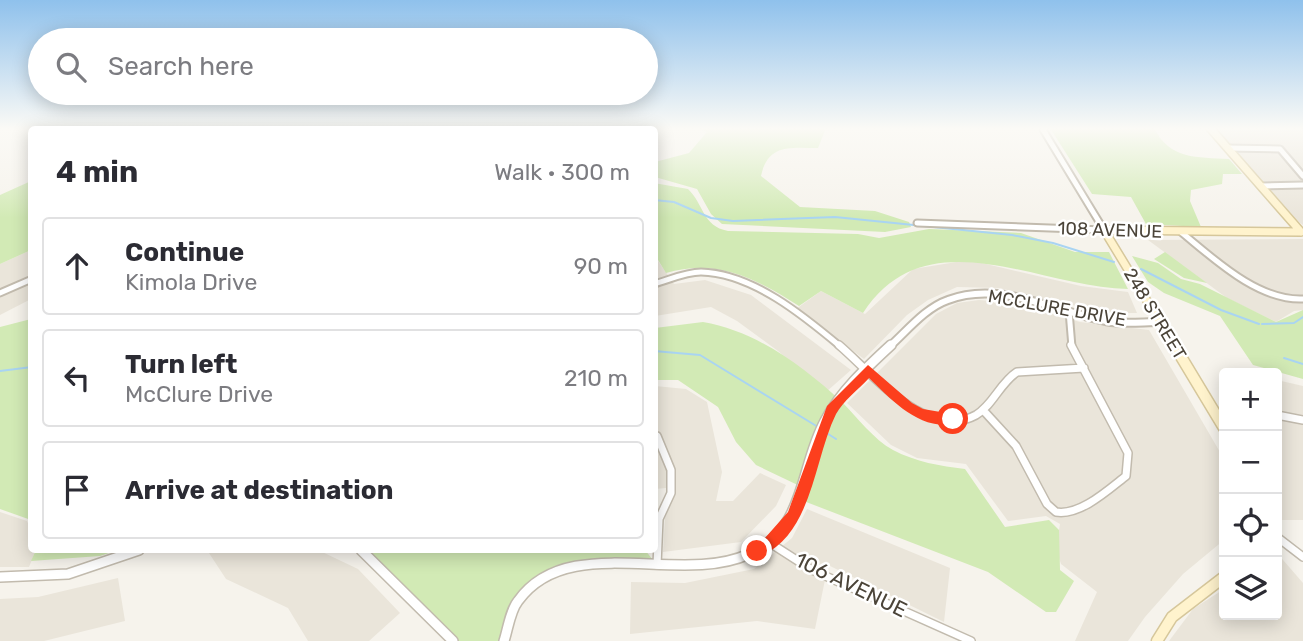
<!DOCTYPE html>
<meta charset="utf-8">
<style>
body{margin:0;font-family:Rubik,sans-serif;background:#f7f7f7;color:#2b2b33}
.controls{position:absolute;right:21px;bottom:21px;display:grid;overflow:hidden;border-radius:7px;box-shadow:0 4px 18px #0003}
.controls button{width:63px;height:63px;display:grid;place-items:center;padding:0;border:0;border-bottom:2px solid #e1e1e2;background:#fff;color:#2b2b33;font:35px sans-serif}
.stop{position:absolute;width:21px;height:21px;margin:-16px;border:5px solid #fc3f1d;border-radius:50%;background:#fff}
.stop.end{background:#fc3f1d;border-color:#fff;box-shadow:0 2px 7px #0008}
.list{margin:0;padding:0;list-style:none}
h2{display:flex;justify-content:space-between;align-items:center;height:91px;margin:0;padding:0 28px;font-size:30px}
h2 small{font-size:23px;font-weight:400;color:#7c7c81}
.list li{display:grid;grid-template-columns:46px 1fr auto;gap:21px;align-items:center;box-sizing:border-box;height:98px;margin:0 14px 14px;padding:0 14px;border:2px solid #e1e1e2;border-radius:7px}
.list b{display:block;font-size:26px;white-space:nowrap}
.list p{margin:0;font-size:23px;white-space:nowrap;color:#7c7c81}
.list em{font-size:23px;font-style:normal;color:#7c7c81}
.icon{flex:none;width:38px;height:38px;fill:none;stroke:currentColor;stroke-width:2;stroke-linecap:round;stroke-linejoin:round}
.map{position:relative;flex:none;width:1303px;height:641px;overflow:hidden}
.search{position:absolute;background:#fff;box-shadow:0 4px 18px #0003;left:28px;top:28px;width:630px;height:77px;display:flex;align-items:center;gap:18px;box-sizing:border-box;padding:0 24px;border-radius:38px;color:#7c7c81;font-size:26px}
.panel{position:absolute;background:#fff;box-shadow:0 4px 18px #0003;left:28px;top:126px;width:630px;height:427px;border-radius:7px}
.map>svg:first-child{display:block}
.residential{fill:#eae5da}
.green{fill:#d2eab5}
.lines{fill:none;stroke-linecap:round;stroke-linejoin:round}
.stream{stroke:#a9d4f2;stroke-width:2}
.minor-far1-casing{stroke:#c2bbae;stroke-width:9}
.minor-casing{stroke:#c2bbae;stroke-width:10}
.tertiary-far1-casing{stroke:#c2bbae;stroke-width:10}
.tertiary-casing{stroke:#c2bbae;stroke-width:12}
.secondary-far1-casing{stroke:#d6c79b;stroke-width:10}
.secondary-casing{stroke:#d6c79b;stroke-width:13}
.minor-far1{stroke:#fff;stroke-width:5}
.minor{stroke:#fff;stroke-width:7}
.tertiary-far1{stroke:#fff;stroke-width:6}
.tertiary{stroke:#fff;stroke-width:9}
.secondary-far1{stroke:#fff3cd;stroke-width:7}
.secondary{stroke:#fff3cd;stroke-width:10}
.route{fill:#fc3f1d}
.labels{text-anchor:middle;stroke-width:5;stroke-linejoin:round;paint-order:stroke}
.street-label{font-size:18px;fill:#4b4439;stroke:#fff}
.near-street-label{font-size:21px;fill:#4b4439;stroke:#fff}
</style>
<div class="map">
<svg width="1303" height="641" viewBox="0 0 1303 641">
<rect width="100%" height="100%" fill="#f6f3ec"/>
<!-- residential -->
<path class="residential" d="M 1215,128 L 1303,128 L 1303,225 L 1299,222 Z
M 1303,239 L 1303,310 L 1294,311 L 1276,322 L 1227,298 L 1148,240 Z
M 31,250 L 31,299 L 0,315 L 0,264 Z
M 654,255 L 674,284 L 705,280 L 751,295 L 851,370 L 826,392 L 778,351 L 737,321 L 711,307 L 655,316 Z
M 969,260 L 1081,286 L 1128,292 L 1137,313 L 1107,313 L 999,288 L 957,287 L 928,300 L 907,315 L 864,359 L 796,309 L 821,291 L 865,314 L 913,269 Z
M 979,300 L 1013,303 L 1080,322 L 1149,330 L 1224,459 L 1224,540 L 1183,574 L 1145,617 L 1128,641 L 1075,641 L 1097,592 L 1061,564 L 1056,549 L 1060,524 L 1046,516 L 1008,521 L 966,464 L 917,458 L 891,445 L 847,403 L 936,314 L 957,303 Z
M 1277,380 L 1303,386 L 1303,520 L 1281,520 L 1277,502 Z
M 655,386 L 686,389 L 707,402 L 722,472 L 716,501 L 733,501 L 760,473 L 786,485 L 776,506 L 741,542 L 663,552 L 665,518 L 676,487 L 655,489 Z
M 807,509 L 950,568 L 944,622 L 828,565 L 815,629 L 757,621 L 630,634 L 631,582 L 685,583 L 754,569 L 792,538 Z
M 0,512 L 27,521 L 31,530 L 32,550 L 36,550 L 29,567 L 0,567 Z
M 207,550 L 318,550 L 358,569 L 400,613 L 369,641 L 308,641 L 288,608 L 226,579 Z
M 1277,553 L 1303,583 L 1303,641 L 1169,641 L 1193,609 L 1224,589 L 1224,615 L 1277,615 Z
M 118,578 L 125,621 L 44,641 L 0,641 L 0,599 L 38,597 Z"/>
<!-- green -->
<path class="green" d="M 698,128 L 826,128 L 818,148 C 791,148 768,143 761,176 L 800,207 L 875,211 L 909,222 L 911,227 L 885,232 L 722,224 L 711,214 L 697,189 L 655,177 L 655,162 L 689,153 L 707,132 Z
M 1050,128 L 1154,128 C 1170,160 1197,157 1229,159 L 1242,174 L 1223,174 L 1222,184 L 1191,190 L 1190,201 L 1201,227 L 1146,224 L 1131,197 L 1092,194 Z
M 31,181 L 31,250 L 0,264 L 0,195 Z
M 654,183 L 688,189 C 704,204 702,226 728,231 L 858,234 L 879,238 L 929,229 L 1021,233 L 1075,252 L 1109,252 L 1128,289 C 1039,288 927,215 863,313 L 821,291 L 799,306 C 757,279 717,258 666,273 L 655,255 Z
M 1165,252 L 1207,283 L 1184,278 L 1154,259 Z
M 1132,256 L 1158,263 L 1181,279 L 1200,284 L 1276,322 L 1303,310 L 1303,379 L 1253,365 L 1220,316 L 1164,293 L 1148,282 Z
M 31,319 L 32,319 L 31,520 L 0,509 L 0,327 Z
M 703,322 C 756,331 803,366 842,402 C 857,417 874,440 893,450 C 916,462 940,466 965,469 L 1005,527 L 1049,520 L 1059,530 L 1060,570 L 1074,581 L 1056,612 L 1046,612 L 988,572 L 801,500 L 804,488 L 756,465 L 736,442 L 718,407 L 678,380 L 655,380 L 655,328 Z
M 36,550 L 118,550 L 100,556 L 31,561 Z
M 361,550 L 645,550 L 657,565 L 583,564 L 524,592 L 504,641 L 453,641 Z"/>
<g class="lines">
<!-- stream -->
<path class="stream" d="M 654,200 L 674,202 L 711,218 L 733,221 L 835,217 L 1012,235 L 1053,243 L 1114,262
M 1141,269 L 1221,310 L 1259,324
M 1262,324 L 1294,323 L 1303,317
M 654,351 L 700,355 L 818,427
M 1284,358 L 1303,364
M 0,371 L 32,367
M 825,432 L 836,439"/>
<!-- minor-far1 casing -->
<g class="minor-far1-casing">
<path id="minor-far1" d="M 1042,128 L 1104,230
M 1228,148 L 1280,149 L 1303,176
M 1262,186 L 1303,185
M 917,223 L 1104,230
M 1181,232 C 1214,259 1258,301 1303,299
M 654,284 C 669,280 685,272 701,272 C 752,273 804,316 841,347
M 0,293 L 32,279
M 1069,311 L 1072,347"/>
</g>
<!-- minor casing -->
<g class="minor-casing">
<path id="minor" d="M 839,345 C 872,373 927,442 976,415 C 993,405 1000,383 1017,372 L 1084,368
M 983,410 L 1016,446 L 1047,504 L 1056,512 C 1080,516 1108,490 1126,476 L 1128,453 L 1071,345
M 1277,415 L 1303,420
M 654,436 L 657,436 L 671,470 L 671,493 L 659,519 L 657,565
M 1277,537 L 1303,557
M 770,543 L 812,570 L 971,641"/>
</g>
<!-- tertiary-far1 casing -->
<g class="tertiary-far1-casing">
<path id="tertiary-far1" d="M 889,347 C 907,331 925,308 948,300 C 1002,279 1058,314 1111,322 C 1127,324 1144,322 1160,322"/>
</g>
<!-- tertiary casing -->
<g class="tertiary-casing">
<path id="tertiary" d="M 361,550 L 453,641
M 0,577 L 68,574 L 139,550
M 504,641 C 508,629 510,611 518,601 C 568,531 680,586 749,554 C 807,528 799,469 825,421 C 841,391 866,368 891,345"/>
</g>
<!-- secondary-far1 casing -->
<g class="secondary-far1-casing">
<path id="secondary-far1" d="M 1210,128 L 1301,232
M 1104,230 L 1175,347
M 1104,230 L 1301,232"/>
</g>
<!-- secondary casing -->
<g class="secondary-casing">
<path id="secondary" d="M 1174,345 L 1224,428
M 1157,641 L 1172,617 L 1224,577"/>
</g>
<!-- minor-far1 -->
<use href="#minor-far1" class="minor-far1"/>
<!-- minor -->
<use href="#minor" class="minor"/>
<!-- tertiary-far1 -->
<use href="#tertiary-far1" class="tertiary-far1"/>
<!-- tertiary -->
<use href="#tertiary" class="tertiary"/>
<!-- secondary-far1 -->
<use href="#secondary-far1" class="secondary-far1"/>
<!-- secondary -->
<use href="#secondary" class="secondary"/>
</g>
<!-- sky -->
<linearGradient id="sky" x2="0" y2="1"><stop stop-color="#8fc1ec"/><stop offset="0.59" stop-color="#fbfaf6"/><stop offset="1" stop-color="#fbfaf6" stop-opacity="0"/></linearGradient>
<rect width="1303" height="218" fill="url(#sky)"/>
<!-- route -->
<path class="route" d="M 868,365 L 912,403 L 923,409 L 958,415 L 958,423 C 921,433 892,400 869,378 C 859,389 843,401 836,414 C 813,461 813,536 757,558 L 752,556 L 752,546 L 765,538 L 788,512 L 827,406 Z"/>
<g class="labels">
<!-- street labels -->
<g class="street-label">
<text transform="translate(1110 230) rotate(2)" y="6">108 AVENUE</text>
<text transform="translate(1057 308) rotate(10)" y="6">MCCLURE DRIVE</text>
<text transform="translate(1155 314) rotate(59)" y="6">248 STREET</text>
</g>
<!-- near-street labels -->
<g class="near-street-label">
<text transform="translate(851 585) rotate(26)" y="7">106 AVENUE</text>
</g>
</g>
</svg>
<div class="controls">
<button>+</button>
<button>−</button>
<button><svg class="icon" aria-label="locate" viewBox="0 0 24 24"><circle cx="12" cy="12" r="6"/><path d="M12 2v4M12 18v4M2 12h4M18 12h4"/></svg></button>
<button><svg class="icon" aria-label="layers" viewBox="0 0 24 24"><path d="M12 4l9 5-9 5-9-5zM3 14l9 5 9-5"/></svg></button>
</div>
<div class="stop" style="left:953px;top:419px"></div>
<div class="stop end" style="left:757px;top:551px"></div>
<div class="search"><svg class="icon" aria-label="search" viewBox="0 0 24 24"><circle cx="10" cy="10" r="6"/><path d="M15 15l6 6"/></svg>Search here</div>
<section class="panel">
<h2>4 min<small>Walk · 300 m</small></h2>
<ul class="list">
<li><svg class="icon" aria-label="ahead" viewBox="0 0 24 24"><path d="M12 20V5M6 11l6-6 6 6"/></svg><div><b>Continue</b><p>Kimola Drive</p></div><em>90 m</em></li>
<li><svg class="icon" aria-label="left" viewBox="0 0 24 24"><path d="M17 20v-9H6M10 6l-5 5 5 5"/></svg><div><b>Turn left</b><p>McClure Drive</p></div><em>210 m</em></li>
<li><svg class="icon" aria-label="arrive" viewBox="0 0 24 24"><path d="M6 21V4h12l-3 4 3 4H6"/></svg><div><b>Arrive at destination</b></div></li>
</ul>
</section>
</div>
